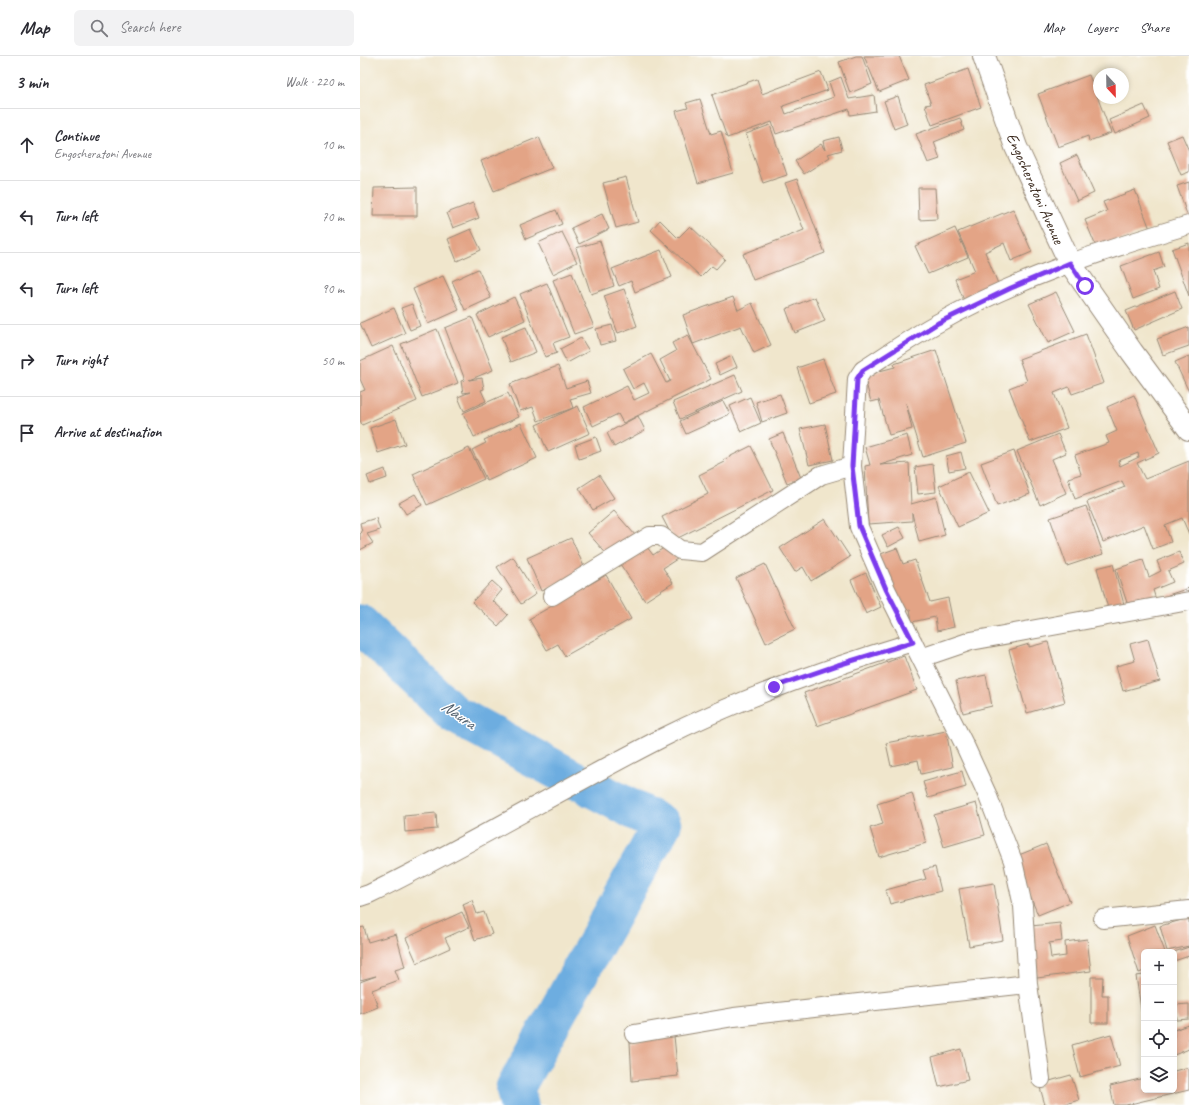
<!DOCTYPE html>
<meta charset="utf-8">
<style>
body{margin:0;font-family:Caveat,sans-serif;background:#f2f2f3;color:#2b2b33}
.controls{position:absolute;right:12px;bottom:12px;display:grid;overflow:hidden;border-radius:6px;box-shadow:0 2px 6px #0003}
.controls button{width:36px;height:36px;display:grid;place-items:center;padding:0;border:0;border-bottom:1px solid #e1e1e2;background:#fff;color:#2b2b33;font:20px sans-serif}
.compass{position:absolute;left:733px;top:12px;width:36px;height:36px;border-radius:50%;background:#fff;box-shadow:0 2px 6px #0003;rotate:158deg}
.stop{position:absolute;width:12px;height:12px;margin:-9px;border:3px solid #7c3aed;border-radius:50%;background:#fff}
.stop.end{background:#7c3aed;border-color:#fff;box-shadow:0 1px 4px #0008}
.list{margin:0;padding:0;list-style:none}
h2{display:flex;justify-content:space-between;align-items:center;height:52px;margin:0;padding:0 16px;font-size:17px}
h2 small{font-size:13px;font-weight:400;color:#7c7c81}
.list li{display:grid;grid-template-columns:26px 1fr auto;gap:12px;align-items:center;box-sizing:border-box;height:72px;padding:0 16px;border-top:1px solid #e1e1e2}
.list b{display:block;font-size:15px;white-space:nowrap}
.list p{margin:0;font-size:13px;white-space:nowrap;color:#7c7c81}
.list em{font-size:13px;font-style:normal;color:#7c7c81}
.icon{flex:none;width:22px;height:22px;fill:none;stroke:currentColor;stroke-width:2;stroke-linecap:round;stroke-linejoin:round}
.map{position:relative;flex:none;width:829px;height:1049px;overflow:hidden}
header{display:flex;align-items:center;gap:24px;box-sizing:border-box;height:56px;padding:0 20px;background:#fff;border-bottom:1px solid #e1e1e2}
header strong{font-size:19px}
nav{display:flex;gap:22px;margin-inline-start:auto;font-size:14px}
.search{width:280px;height:36px;background:#f2f2f3;display:flex;align-items:center;gap:10px;box-sizing:border-box;padding:0 14px;border-radius:6px;color:#7c7c81;font-size:15px}
main{display:flex}
aside{flex:1;background:#fff}
.map>svg:first-child{display:block}
.lines{fill:none;stroke-linecap:round;stroke-linejoin:round}
.river{stroke:#6dade0;stroke-width:39}
.building{fill:#e3a486;fill-rule:evenodd}
.minor-casing{stroke:#968875;stroke-width:20}
.tertiary-casing{stroke:#968875;stroke-width:24}
.minor{stroke:#fff;stroke-width:18}
.tertiary{stroke:#fff;stroke-width:22}
.route{stroke:#7c3aed;stroke-width:5}
.labels{text-anchor:middle;stroke-width:3;stroke-linejoin:round;paint-order:stroke}
.street-label{font-size:16px;fill:#3b2a1e;stroke:#fff}
.water-label{font-size:17px;font-style:italic;fill:#4f5e6c;stroke:#fff}
</style>
<header>
<strong>Map</strong>
<div class="search"><svg class="icon" aria-label="search" viewBox="0 0 24 24"><circle cx="10" cy="10" r="6"/><path d="M15 15l6 6"/></svg>Search here</div>
<nav><a>Map</a><a>Layers</a><a>Share</a></nav>
</header>
<main>
<aside>
<h2>3 min<small>Walk · 220 m</small></h2>
<ul class="list">
<li><svg class="icon" aria-label="ahead" viewBox="0 0 24 24"><path d="M12 20V5M6 11l6-6 6 6"/></svg><div><b>Continue</b><p>Engosheratoni Avenue</p></div><em>10 m</em></li>
<li><svg class="icon" aria-label="left" viewBox="0 0 24 24"><path d="M17 20v-9H6M10 6l-5 5 5 5"/></svg><div><b>Turn left</b></div><em>70 m</em></li>
<li><svg class="icon" aria-label="left" viewBox="0 0 24 24"><path d="M17 20v-9H6M10 6l-5 5 5 5"/></svg><div><b>Turn left</b></div><em>90 m</em></li>
<li><svg class="icon" aria-label="right" viewBox="0 0 24 24"><path d="M7 20v-9h11M14 6l5 5-5 5"/></svg><div><b>Turn right</b></div><em>50 m</em></li>
<li><svg class="icon" aria-label="arrive" viewBox="0 0 24 24"><path d="M6 21V4h12l-3 4 3 4H6"/></svg><div><b>Arrive at destination</b></div></li>
</ul>
</aside>
<div class="map">
<svg width="829" height="1049" viewBox="0 0 829 1049">
<rect width="100%" height="100%" fill="#fff"/>
<filter id="ink" filterUnits="userSpaceOnUse"><feTurbulence type="fractalNoise" baseFrequency=".025" numOctaves="2"/><feDisplacementMap in="SourceGraphic" scale="8" xChannelSelector="R" yChannelSelector="G"/><feConvolveMatrix kernelMatrix="1 2 1 2 8 2 1 2 1" color-interpolation-filters="sRGB"/></filter>
<filter id="wash" filterUnits="userSpaceOnUse"><feTurbulence type="fractalNoise" baseFrequency=".012" numOctaves="4" result="noise"/><feDisplacementMap in="SourceGraphic" scale="16" xChannelSelector="R" yChannelSelector="G"/><feGaussianBlur stdDeviation="0.9" result="paint"/><feColorMatrix in="noise" values="0 0 0 0 0 0 0 0 0 0 0 0 0 0 0 0 0 1.4 0 .05"/><feComposite in="paint" operator="in"/></filter>
<g filter="url(#wash)">
<rect width="100%" height="100%" fill="#f0e6cc"/>
<g class="lines">
<!-- river -->
<path class="river" d="M 0,568 L 94,658 L 215,724
M 159,1049 L 155,1032 L 302,769 L 232,732"/>
</g>
<g id="blocks">
<!-- building -->
<path class="building" d="M 496,0 L 502,0 L 512,28 L 490,37 L 479,6 Z
M 504,0 L 539,0 L 549,24 L 519,36 Z
M 608,13 L 621,51 L 572,69 L 565,49 L 571,48 L 564,29 Z
M 461,16 L 468,34 L 423,50 L 426,58 L 474,41 L 469,26 L 481,21 L 489,43 L 514,39 L 516,55 L 490,59 L 489,53 L 416,78 L 412,66 L 367,82 L 352,39 L 397,23 L 402,38 Z
M 729,19 L 751,77 L 729,85 L 728,80 L 698,91 L 678,38 Z
M 538,40 L 547,68 L 534,73 L 524,45 Z
M 340,43 L 351,78 L 361,75 L 373,117 L 338,127 L 316,55 L 328,52 L 326,47 Z
M 784,49 L 790,62 L 755,78 L 749,64 Z
M 600,62 L 604,74 L 574,86 L 580,103 L 568,107 L 556,78 Z
M 410,69 L 427,119 L 403,127 L 386,78 Z
M 822,79 L 829,95 L 829,116 L 821,119 L 807,85 Z
M 179,81 L 192,112 L 134,135 L 121,105 Z
M 479,81 L 482,94 L 468,98 L 470,101 L 444,118 L 435,105 L 461,88 L 465,94 L 463,85 Z
M 717,99 L 734,137 L 717,145 L 700,107 Z
M 266,121 L 278,166 L 256,172 L 243,127 Z
M 437,123 L 465,197 L 393,224 L 383,198 L 444,174 L 425,127 Z
M 829,126 L 829,160 L 828,161 L 817,130 Z
M 57,131 L 57,160 L 13,160 L 14,132 Z
M 558,132 L 575,132 L 577,163 L 559,164 Z
M 775,134 L 790,173 L 737,193 L 725,164 L 747,155 L 743,146 Z
M 113,147 L 119,162 L 93,172 L 87,157 Z
M 653,153 L 672,196 L 651,205 L 644,187 L 625,196 L 641,235 L 606,249 L 595,223 L 615,215 L 598,176 Z
M 196,154 L 202,168 L 166,183 L 160,169 Z
M 242,158 L 249,173 L 219,188 L 211,172 Z
M 300,164 L 318,182 L 330,170 L 365,203 L 356,213 L 352,210 L 341,221 L 291,174 Z
M 595,172 L 608,201 L 568,218 L 555,190 Z
M 111,173 L 121,194 L 97,205 L 88,183 Z
M 202,176 L 217,206 L 193,218 L 178,187 Z
M 240,185 L 254,230 L 231,238 L 216,192 Z
M 829,187 L 829,240 L 812,193 Z
M 301,194 L 312,221 L 275,236 L 271,225 L 259,230 L 252,213 Z
M 799,196 L 804,211 L 793,215 L 799,233 L 773,243 L 761,210 Z
M 118,213 L 131,242 L 105,254 L 92,225 Z
M 212,217 L 234,271 L 214,278 L 193,224 Z
M 83,220 L 99,254 L 68,268 L 53,233 Z
M 187,227 L 209,281 L 193,287 L 197,297 L 185,301 L 160,238 Z
M 264,233 L 277,270 L 258,277 L 244,240 Z
M 815,235 L 822,253 L 774,274 L 766,255 Z
M 696,236 L 715,275 L 688,287 L 669,248 Z
M 154,241 L 165,264 L 128,281 L 117,259 Z
M 373,241 L 378,254 L 392,247 L 411,289 L 394,297 L 381,270 L 333,288 L 323,259 Z
M 455,241 L 465,265 L 435,277 L 426,253 Z
M 52,248 L 60,270 L 50,274 L 41,252 Z
M 34,252 L 45,277 L 11,292 L 0,267 Z
M 112,261 L 133,314 L 109,324 L 122,322 L 124,333 L 121,334 L 126,345 L 104,355 L 98,341 L 110,336 L 103,337 L 101,325 L 105,324 L 85,272 Z
M 252,269 L 256,285 L 240,289 L 236,273 Z
M 166,271 L 176,296 L 151,306 L 141,281 Z
M 829,271 L 829,290 L 803,299 L 797,283 Z
M 77,273 L 98,327 L 62,341 L 41,288 Z
M 726,278 L 744,327 L 712,338 L 709,331 L 694,337 L 707,372 L 670,386 L 649,332 L 667,325 L 659,303 Z
M 328,279 L 351,323 L 263,367 L 258,358 L 233,370 L 224,351 L 267,330 L 274,344 L 289,337 L 284,327 L 273,333 L 263,313 L 291,298 L 306,327 L 310,325 L 300,304 L 316,295 L 312,287 Z
M 221,282 L 229,295 L 207,307 L 200,293 Z
M 33,290 L 57,345 L 2,369 L 0,364 L 0,336 L 5,334 L 0,323 L 0,305 Z
M 576,294 L 606,387 L 563,401 L 546,347 L 552,373 L 529,379 L 519,344 L 511,346 L 504,319 L 535,311 L 534,308 Z
M 372,300 L 377,311 L 360,319 L 355,308 Z
M 829,300 L 829,336 L 815,306 Z
M 463,303 L 476,338 L 449,347 L 437,312 Z
M 198,310 L 206,332 L 227,325 L 231,337 L 210,343 L 213,352 L 178,365 L 173,351 L 160,355 L 150,328 Z
M 375,319 L 382,335 L 320,363 L 313,346 Z
M 148,337 L 159,361 L 114,381 L 103,357 Z
M 420,338 L 427,357 L 402,366 L 396,346 Z
M 774,339 L 799,397 L 777,407 L 785,423 L 829,405 L 829,478 L 822,462 L 805,469 L 811,486 L 793,493 L 784,469 L 743,486 L 727,446 L 765,431 L 762,425 L 715,443 L 708,422 L 721,418 L 715,399 L 749,387 L 746,380 L 757,375 L 747,351 ZM 778,397 L 779,401 L 760,410 L 758,405 Z
M 390,341 L 401,367 L 381,376 L 370,350 Z
M 363,345 L 370,358 L 326,378 L 320,365 Z
M 218,350 L 230,377 L 188,396 L 176,369 Z
M 278,360 L 285,374 L 254,391 L 247,377 Z
M 36,363 L 45,388 L 18,397 L 10,372 Z
M 161,367 L 177,402 L 127,425 L 112,394 L 126,387 L 124,384 Z
M 465,368 L 473,404 L 449,409 L 440,373 Z
M 423,377 L 441,422 L 427,427 L 409,383 Z
M 698,378 L 706,397 L 692,403 L 706,437 L 680,449 L 657,395 Z
M 547,379 L 552,399 L 520,409 L 549,407 L 551,448 L 576,441 L 585,479 L 559,486 L 552,457 L 552,465 L 508,468 L 505,410 L 510,409 L 505,391 Z
M 236,381 L 241,395 L 219,403 L 215,389 Z
M 391,390 L 413,434 L 314,484 L 302,461 L 348,438 L 339,419 L 365,406 L 363,404 Z
M 109,392 L 124,423 L 67,449 L 53,418 Z
M 654,395 L 670,438 L 637,450 L 621,407 Z
M 601,396 L 605,412 L 589,415 L 586,400 Z
M 573,408 L 576,436 L 558,438 L 555,411 Z
M 25,413 L 27,422 L 10,428 L 7,420 Z
M 609,416 L 629,457 L 598,471 L 579,430 Z
M 239,419 L 254,442 L 233,454 L 219,432 Z
M 55,438 L 62,449 L 46,458 L 39,447 Z
M 726,450 L 743,498 L 707,510 L 690,462 Z
M 254,455 L 276,480 L 250,502 L 228,477 Z
M 16,462 L 20,474 L 7,478 L 13,487 L 0,494 L 0,478 L 2,476 L 0,467 Z
M 465,463 L 490,501 L 451,525 L 443,511 L 435,516 L 420,492 Z
M 539,471 L 545,482 L 528,491 L 522,479 Z
M 211,482 L 226,515 L 181,535 L 167,502 Z
M 308,489 L 317,503 L 303,512 L 313,527 L 285,545 L 260,508 L 287,491 L 293,499 Z
M 537,492 L 543,508 L 555,504 L 570,546 L 588,542 L 594,571 L 577,575 L 575,561 L 552,566 L 550,553 L 540,556 L 518,499 Z
M 819,496 L 824,508 L 808,515 L 813,526 L 793,534 L 797,547 L 770,556 L 756,513 L 783,504 L 789,521 L 801,515 L 797,505 Z
M 153,501 L 176,538 L 161,548 L 137,511 Z
M 405,508 L 435,573 L 406,587 L 376,522 Z
M 753,508 L 765,552 L 749,556 L 737,512 Z
M 506,517 L 521,551 L 506,558 L 491,524 Z
M 246,519 L 271,563 L 205,600 L 198,588 L 187,594 L 169,563 Z
M 132,525 L 142,534 L 133,545 L 148,559 L 138,570 L 112,546 Z
M 829,532 L 829,547 L 812,552 L 808,539 Z
M 788,583 L 800,625 L 763,635 L 756,610 L 775,605 L 770,588 Z
M 688,586 L 705,646 L 667,657 L 649,594 L 669,588 L 669,591 Z
M 544,600 L 557,634 L 457,670 L 444,637 Z
M 626,619 L 632,650 L 603,657 L 596,625 Z
M 586,675 L 593,711 L 561,718 L 558,704 L 531,710 L 526,687 Z
M 602,715 L 606,731 L 568,742 L 563,726 Z
M 552,737 L 566,787 L 519,801 L 510,772 L 523,768 L 517,748 Z
M 616,747 L 625,779 L 584,791 L 574,759 Z
M 76,757 L 77,773 L 45,776 L 44,760 Z
M 686,788 L 710,846 L 678,859 L 654,801 Z
M 575,811 L 581,835 L 530,848 L 526,834 L 566,823 L 563,814 Z
M 634,827 L 643,884 L 609,890 L 599,833 Z
M 112,844 L 117,858 L 124,856 L 132,878 L 115,884 L 103,848 Z
M 102,856 L 109,871 L 85,882 L 90,892 L 57,907 L 46,882 Z
M 829,862 L 829,890 L 807,895 L 800,870 Z
M 700,867 L 702,885 L 689,887 L 691,902 L 706,900 L 705,886 L 727,883 L 731,915 L 677,922 L 671,870 Z
M 795,869 L 805,896 L 784,896 L 784,915 L 779,917 L 767,880 Z
M 4,871 L 8,886 L 36,878 L 45,911 L 35,914 L 39,924 L 12,934 L 18,951 L 0,958 L 0,926 L 16,920 L 0,924 L 0,872 Z
M 829,891 L 829,900 L 814,905 L 814,896 Z
M 784,919 L 784,966 L 783,966 L 776,920 Z
M 731,921 L 743,921 L 742,939 L 748,939 L 748,967 L 731,967 Z
M 829,948 L 829,963 L 817,964 L 815,949 Z
M 829,969 L 829,993 L 814,999 L 814,974 Z
M 751,978 L 760,1010 L 720,1021 L 712,989 Z
M 314,980 L 318,1020 L 272,1025 L 270,986 Z
M 601,993 L 608,1024 L 579,1031 L 572,1001 Z
M 829,1011 L 829,1034 L 766,1049 L 754,1049 L 750,1030 L 784,1022 L 784,1034 L 814,1034 L 814,1015 Z
M 711,1019 L 719,1044 L 702,1049 L 685,1049 L 679,1028 Z"/>
</g>
</g>
<g filter="url(#ink)">
<use href="#blocks" fill-opacity="0" stroke="#968875" stroke-width="1"/>
<g class="lines">
<!-- minor casing -->
<g class="minor-casing">
<path id="minor" d="M 192,540 L 290,480 L 301,480 L 320,494 L 342,496 L 461,419 L 492,410
M 561,602 L 611,585 L 829,545
M 0,841 L 9,838 C 108,790 202,733 300,683 C 381,642 466,612 553,586
M 743,863 L 829,854
M 274,978 L 374,961 L 668,928
M 681,1023 L 668,928 L 663,850 L 653,805 L 627,738 L 606,692 L 526,533 L 499,471 L 492,410 L 497,323 L 503,314 C 528,298 552,281 578,267 C 656,223 743,194 829,169"/>
</g>
<!-- tertiary casing -->
<g class="tertiary-casing">
<path id="tertiary" d="M 624,0 L 656,91 L 710,207 L 772,296 L 829,373"/>
</g>
<!-- minor -->
<use href="#minor" class="minor"/>
<!-- tertiary -->
<use href="#tertiary" class="tertiary"/>
</g>
</g>
<g class="lines" filter="url(#ink)">
<!-- route -->
<path class="route" d="M 414,631 L 478,609 L 553,586 L 526,533 L 499,470 L 492,410 L 497,323 L 503,314 L 578,267 L 651,232 L 710,207 L 725,230"/>
</g>
<g class="labels">
<!-- street labels -->
<g class="street-label">
<text transform="translate(676 132) rotate(66)" y="6">Engosheratoni Avenue</text>
</g>
<!-- water labels -->
<g class="water-label">
<text transform="translate(99 658) rotate(35)" y="6">Naura</text>
</g>
</g>
</svg>
<div class="controls">
<button>+</button>
<button>−</button>
<button><svg class="icon" aria-label="locate" viewBox="0 0 24 24"><circle cx="12" cy="12" r="6"/><path d="M12 2v4M12 18v4M2 12h4M18 12h4"/></svg></button>
<button><svg class="icon" aria-label="layers" viewBox="0 0 24 24"><path d="M12 4l9 5-9 5-9-5zM3 14l9 5 9-5"/></svg></button>
</div>
<svg class="compass" viewBox="-18 -18 36 36"><path d="M0-13l5 13h-10z" fill="#e53935"/><path d="M0 13l5-13h-10z" fill="#7c7c81"/></svg>
<div class="stop" style="left:725px;top:230px"></div>
<div class="stop end" style="left:414px;top:631px"></div>
</div>
</main>
